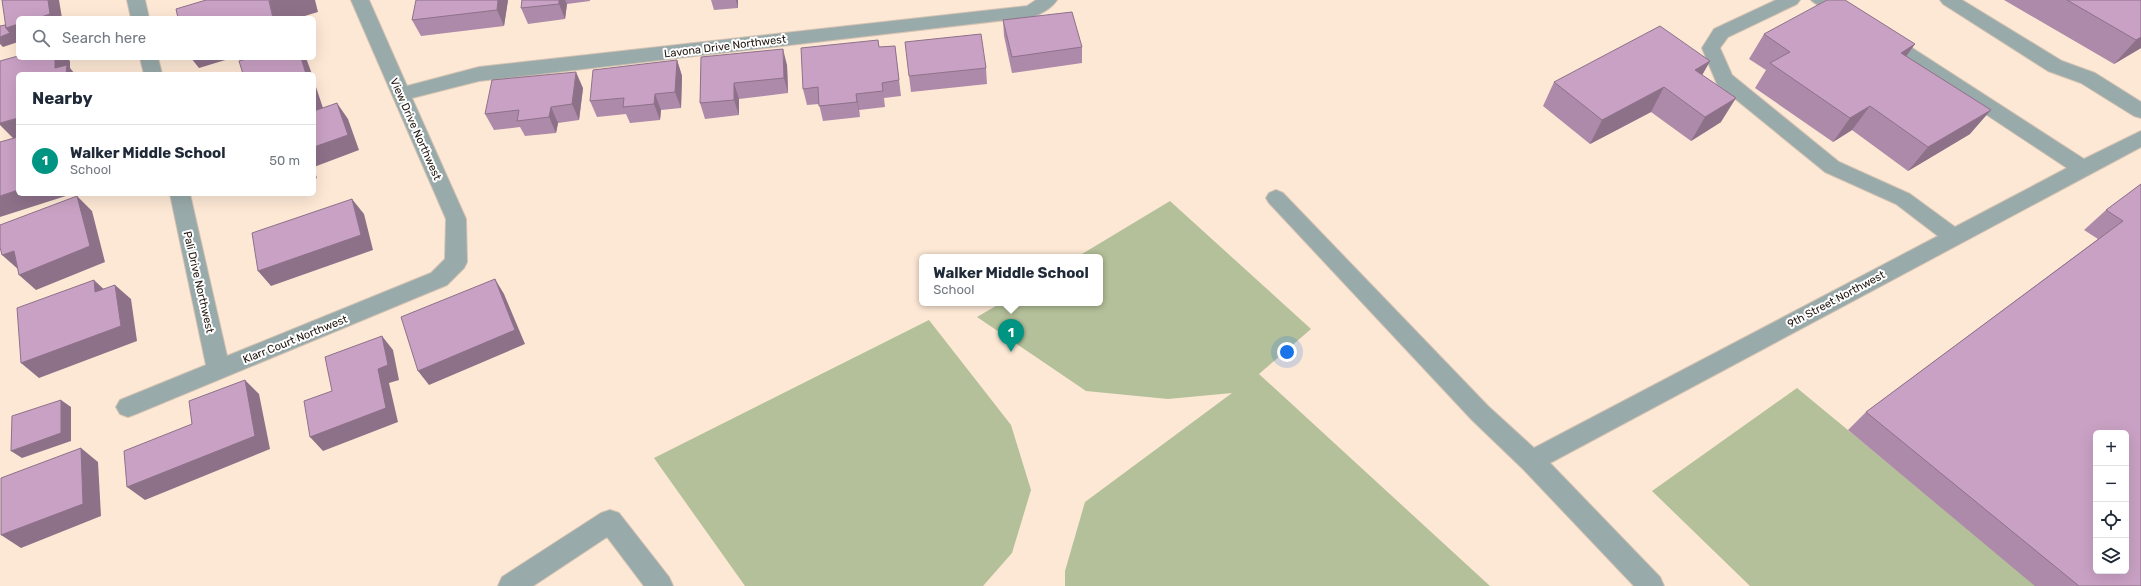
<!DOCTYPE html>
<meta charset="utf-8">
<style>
body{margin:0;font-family:Rubik,sans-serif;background:#f2f2f3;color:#1f2937}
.controls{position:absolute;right:12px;bottom:12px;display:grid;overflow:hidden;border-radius:6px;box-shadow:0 4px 16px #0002}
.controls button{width:36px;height:36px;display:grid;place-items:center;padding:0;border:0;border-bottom:1px solid #e0e1e3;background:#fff;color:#1f2937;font:20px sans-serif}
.you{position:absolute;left:1287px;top:352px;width:14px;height:14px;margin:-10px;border:3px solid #fff;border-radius:50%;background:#1a73e8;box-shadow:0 0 0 6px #1a73e833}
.badge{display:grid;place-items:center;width:26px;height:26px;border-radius:50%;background:#009483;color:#fff;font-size:13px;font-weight:700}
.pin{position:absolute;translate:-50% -33px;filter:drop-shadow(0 1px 2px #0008)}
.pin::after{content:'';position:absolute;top:21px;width:14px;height:12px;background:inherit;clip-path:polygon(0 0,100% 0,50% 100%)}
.popup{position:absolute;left:919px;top:254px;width:184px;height:52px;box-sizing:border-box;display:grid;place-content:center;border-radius:6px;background:#fff;filter:drop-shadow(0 1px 3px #0005);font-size:13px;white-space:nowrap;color:#747a83}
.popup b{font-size:15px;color:#1f2937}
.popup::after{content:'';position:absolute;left:50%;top:100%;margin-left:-8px;border:8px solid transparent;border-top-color:#fff}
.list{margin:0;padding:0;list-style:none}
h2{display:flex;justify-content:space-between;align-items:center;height:52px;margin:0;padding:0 16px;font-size:17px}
h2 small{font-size:13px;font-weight:400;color:#747a83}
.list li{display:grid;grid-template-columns:26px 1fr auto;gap:12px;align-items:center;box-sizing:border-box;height:72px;padding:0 16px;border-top:1px solid #e0e1e3}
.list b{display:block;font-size:15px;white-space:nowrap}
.list p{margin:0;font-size:13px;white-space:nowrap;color:#747a83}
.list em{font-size:13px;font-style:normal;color:#747a83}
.icon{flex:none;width:22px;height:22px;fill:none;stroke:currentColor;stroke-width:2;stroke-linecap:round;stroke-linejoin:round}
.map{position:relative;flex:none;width:2141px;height:586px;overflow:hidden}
.search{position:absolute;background:#fff;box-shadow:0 4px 16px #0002;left:16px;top:16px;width:300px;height:44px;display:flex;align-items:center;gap:10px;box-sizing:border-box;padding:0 14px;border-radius:6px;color:#747a83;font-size:15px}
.panel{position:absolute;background:#fff;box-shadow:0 4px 16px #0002;left:16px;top:72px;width:300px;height:124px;border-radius:6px}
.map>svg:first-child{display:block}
.green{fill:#b4c099}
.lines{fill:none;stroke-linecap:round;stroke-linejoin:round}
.minor-casing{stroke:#d5c2b1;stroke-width:2}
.minor{fill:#99aaab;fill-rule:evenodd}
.wall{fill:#ad8aa9}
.shaded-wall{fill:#8d7189}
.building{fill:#c9a1c4;stroke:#8d7189;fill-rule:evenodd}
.labels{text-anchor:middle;stroke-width:4;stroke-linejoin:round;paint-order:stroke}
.street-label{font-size:11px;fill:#20170f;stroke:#fff}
</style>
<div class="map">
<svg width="2141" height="586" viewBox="0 0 2141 586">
<rect width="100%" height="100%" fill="#fde8d5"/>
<!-- green -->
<path class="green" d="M 1170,201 L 1311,329 L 1259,374 L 1490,586 L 1065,586 L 1065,571 L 1085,502 L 1232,393 L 1168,399 L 1086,391 L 977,317 L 1001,303 L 1100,303 L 1100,257 L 1077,257 Z
M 929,320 L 1011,425 L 1031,490 L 1012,553 L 983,586 L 745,586 L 654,458 Z
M 1797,388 L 2037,586 L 1750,586 L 1652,491 Z"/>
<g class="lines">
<!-- minor casing -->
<g class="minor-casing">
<path id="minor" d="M 127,0 L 145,0 L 149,18 L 131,18 Z
M 351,0 L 369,0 L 407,86 L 479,67 L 1027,6 L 1036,0 L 1057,0 C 1052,8 1041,14 1032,17 L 479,81 L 412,98 L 466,219 L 467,262 L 464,268 L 447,285 L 136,414 L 128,417 L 120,414 L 116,407 L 120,400 L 206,365 L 170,194 L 190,194 L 227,356 L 431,273 L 445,259 L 446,219 Z
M 1776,0 L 1800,0 L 1797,4 L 1728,37 L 1720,48 L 1732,75 L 1839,162 L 1910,194 L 1955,227 L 2067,168 L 1875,41 L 1873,37 L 1875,33 L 1882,31 L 1889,33 L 2084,159 L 2141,131 L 2141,147 L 1550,463 L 1660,577 L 1664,586 L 1634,586 L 1523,469 L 1472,420 L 1269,203 L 1266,198 L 1269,193 L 1276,190 L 1283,193 L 1488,406 L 1534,448 L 1938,236 L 1896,204 L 1825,172 L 1717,84 L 1702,48 L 1714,29 Z
M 1811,0 C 1829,0 1848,0 1859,16 L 1856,20 C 1852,22 1848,22 1844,20 C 1839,18 1812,2 1811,0 Z
M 1940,0 L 1962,0 L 2062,61 L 2095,73 L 2141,102 L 2141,118 L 2134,116 L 2081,83 L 2048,71 L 1943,4 Z
M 140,58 L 158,58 L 162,74 L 144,74 Z
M 610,510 L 619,513 L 669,577 L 673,586 L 644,586 L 607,537 L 533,586 L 498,586 L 502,577 L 601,513 Z"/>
</g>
<!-- minor -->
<use href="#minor" class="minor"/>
</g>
<!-- wall -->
<path class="wall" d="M 508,0 L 504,26 L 421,36 L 412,20 Z
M 522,0 L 590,0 L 590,1 L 567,4 L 565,19 L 528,24 L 521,8 Z
M 711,0 L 738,0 L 738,8 L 714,10 Z
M 2004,0 L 2141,0 L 2141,48 L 2114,64 Z
M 1003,20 L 1082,47 L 1082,63 L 1012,73 L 1004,36 Z
M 1764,34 L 1915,44 L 1906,56 L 1970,134 L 1908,171 L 1852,130 L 1833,142 L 1755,88 L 1766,70 L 1749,59 Z
M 878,40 L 879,47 L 895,46 L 901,96 L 884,98 L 885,107 L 859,110 L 860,117 L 823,121 L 819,104 L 807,105 L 803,89 Z
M 701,57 L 787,65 L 788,93 L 739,99 L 739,115 L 705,119 L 700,103 Z
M 677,60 L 682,76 L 681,108 L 661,110 L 660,120 L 630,123 L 626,114 L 597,117 L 590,101 Z
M 1710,61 L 1702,75 L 1721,122 L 1691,141 L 1651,112 L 1590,144 L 1543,106 L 1554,82 Z
M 986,68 L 987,84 L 911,92 L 909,76 Z
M 583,88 L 579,120 L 558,123 L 556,133 L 525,136 L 520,127 L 494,130 L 485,114 Z
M 2141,184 L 2141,586 L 2035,586 L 1848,430 L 1866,412 L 2098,239 L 2084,230 L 2106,210 Z"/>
<!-- shaded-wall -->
<path class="shaded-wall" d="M 48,0 L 59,0 L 62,18 L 38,18 Z
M 273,0 L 315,0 L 318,12 L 298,18 L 273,18 L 269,1 Z
M 498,0 L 508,0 L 504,26 L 497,10 Z
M 559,0 L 565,0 L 567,4 L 565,19 L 559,4 Z
M 736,0 L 738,0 L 738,8 Z
M 18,24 L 18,42 L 3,47 L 0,44 L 0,37 L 6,28 Z
M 2141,37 L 2141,48 L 2114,64 L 2136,40 Z
M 1915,44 L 1897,69 L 1901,53 Z
M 783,49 L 787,65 L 788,93 L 784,78 Z
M 55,58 L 67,58 L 70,61 L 70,68 L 75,74 L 61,74 L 55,68 Z
M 191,58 L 232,58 L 199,68 Z
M 301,58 L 306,58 L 312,74 L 306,74 Z
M 677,60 L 682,76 L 681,108 L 675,92 Z
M 1710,61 L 1696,86 L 1695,70 Z
M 576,72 L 583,88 L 579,120 L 572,104 Z
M 314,81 L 323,108 L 314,111 Z
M 734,83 L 739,99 L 739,115 L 734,100 Z
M 1664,87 L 1651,112 L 1590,144 L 1602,120 Z
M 655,94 L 661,110 L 660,120 L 654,104 Z
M 856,94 L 859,110 L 860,117 L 857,102 Z
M 1736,98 L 1721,122 L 1691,141 L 1705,117 Z
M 337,103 L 348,119 L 359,150 L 314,167 L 314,147 Z
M 1870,106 L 1852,130 L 1833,142 L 1850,118 Z
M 551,107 L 558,123 L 556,133 L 549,117 Z
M 1991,110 L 1970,134 L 1908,171 L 1928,147 Z
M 18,118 L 18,138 L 14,139 L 0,125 L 0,123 Z
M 314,169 L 317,178 L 314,179 Z
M 18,190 L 18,194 L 72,194 L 0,217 L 0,196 Z
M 77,196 L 92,211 L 105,262 L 36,290 L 19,275 Z
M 352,199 L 364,214 L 373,250 L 271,286 L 258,271 Z
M 14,251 L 19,270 L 2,255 Z
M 495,279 L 504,294 L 525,344 L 429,385 L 418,371 Z
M 94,280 L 110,295 L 95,292 Z
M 115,285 L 131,299 L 137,341 L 39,378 L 21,363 Z
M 382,336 L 393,350 L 399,380 L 389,383 L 398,422 L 323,451 L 310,437 L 378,369 Z
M 245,380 L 259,394 L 270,449 L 145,500 L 127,487 Z
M 61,400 L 71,407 L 71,441 L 22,458 L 11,451 Z
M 81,448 L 98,462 L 101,516 L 21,548 L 1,535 Z"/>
<!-- building -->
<path class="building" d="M 2,0 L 48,0 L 50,14 L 38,18 L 18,18 L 18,24 L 6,28 Z
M 206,0 L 273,0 L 269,1 L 273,18 L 178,18 L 176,9 Z
M 416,0 L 498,0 L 497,10 L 412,20 Z
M 522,0 L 559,0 L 559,4 L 521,8 Z
M 1827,0 L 1845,0 L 1915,44 L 1901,53 L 1991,110 L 1928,147 L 1870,106 L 1850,118 L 1770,63 L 1790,52 L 1764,34 Z
M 2067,0 L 2141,0 L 2141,37 L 2136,40 Z
M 1072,12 L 1082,47 L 1012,57 L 1003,20 Z
M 5,25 L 6,28 L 10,33 L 0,37 L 0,26 Z
M 1660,26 L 1710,61 L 1695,70 L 1736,98 L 1705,117 L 1664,87 L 1602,120 L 1554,82 Z
M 981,34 L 986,68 L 909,76 L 905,42 Z
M 878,40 L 879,47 L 895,46 L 899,80 L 882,83 L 883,91 L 856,94 L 857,102 L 819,106 L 818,87 L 803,89 L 801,48 Z
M 783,49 L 784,78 L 734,83 L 734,100 L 700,103 L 701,57 Z
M 18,56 L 18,58 L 55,58 L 55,68 L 67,65 L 66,74 L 18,74 L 18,118 L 0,123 L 0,61 Z
M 250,58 L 301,58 L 306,74 L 243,74 L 239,61 Z
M 677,60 L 675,92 L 655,94 L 654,104 L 623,107 L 624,98 L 590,101 L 593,70 Z
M 576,72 L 572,104 L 551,107 L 549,117 L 517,121 L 519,110 L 485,114 L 492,80 Z
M 337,103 L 348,135 L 314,147 L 314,111 Z
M 18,137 L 18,190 L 0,196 L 0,142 Z
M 2141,184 L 2141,586 L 2079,586 L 1866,412 L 2123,221 L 2106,210 ZM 2096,433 L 2126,433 L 2126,571 L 2096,571 Z
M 77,196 L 90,246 L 19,275 L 14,251 L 2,255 L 0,247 L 0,225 Z
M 352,199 L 361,235 L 258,271 L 252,233 Z
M 495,279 L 515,330 L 418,371 L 401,317 Z
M 94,280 L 95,292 L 115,285 L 121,326 L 21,363 L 17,308 Z
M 382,336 L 388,365 L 378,369 L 386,408 L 310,437 L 304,401 L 332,391 L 325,357 Z
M 245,380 L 255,436 L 127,487 L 124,451 L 192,424 L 189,401 Z
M 61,400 L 61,433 L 11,451 L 12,416 Z
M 81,448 L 83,504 L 1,535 L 1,478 Z"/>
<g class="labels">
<!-- street labels -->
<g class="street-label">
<text transform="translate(725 46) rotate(-7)" y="4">Lavona Drive Northwest</text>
<text transform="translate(416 129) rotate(66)" y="4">View Drive Northwest</text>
<text transform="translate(199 282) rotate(77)" y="4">Pali Drive Northwest</text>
<text transform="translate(1836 299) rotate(-28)" y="4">9th Street Northwest</text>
<text transform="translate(295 339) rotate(-22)" y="4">Klarr Court Northwest</text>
</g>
</g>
</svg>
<div class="controls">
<button>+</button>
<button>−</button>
<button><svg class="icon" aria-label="locate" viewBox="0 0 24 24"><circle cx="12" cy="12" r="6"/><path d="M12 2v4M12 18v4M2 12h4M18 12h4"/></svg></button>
<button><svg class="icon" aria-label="layers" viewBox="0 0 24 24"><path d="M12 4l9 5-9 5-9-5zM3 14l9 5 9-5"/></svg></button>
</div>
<div class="you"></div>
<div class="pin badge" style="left:1011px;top:352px">1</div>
<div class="popup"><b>Walker Middle School</b>School</div>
<div class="search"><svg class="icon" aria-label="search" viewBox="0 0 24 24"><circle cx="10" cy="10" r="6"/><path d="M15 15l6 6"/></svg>Search here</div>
<section class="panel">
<h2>Nearby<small></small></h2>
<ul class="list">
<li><span class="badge">1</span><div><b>Walker Middle School</b><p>School</p></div><em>50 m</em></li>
</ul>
</section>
</div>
